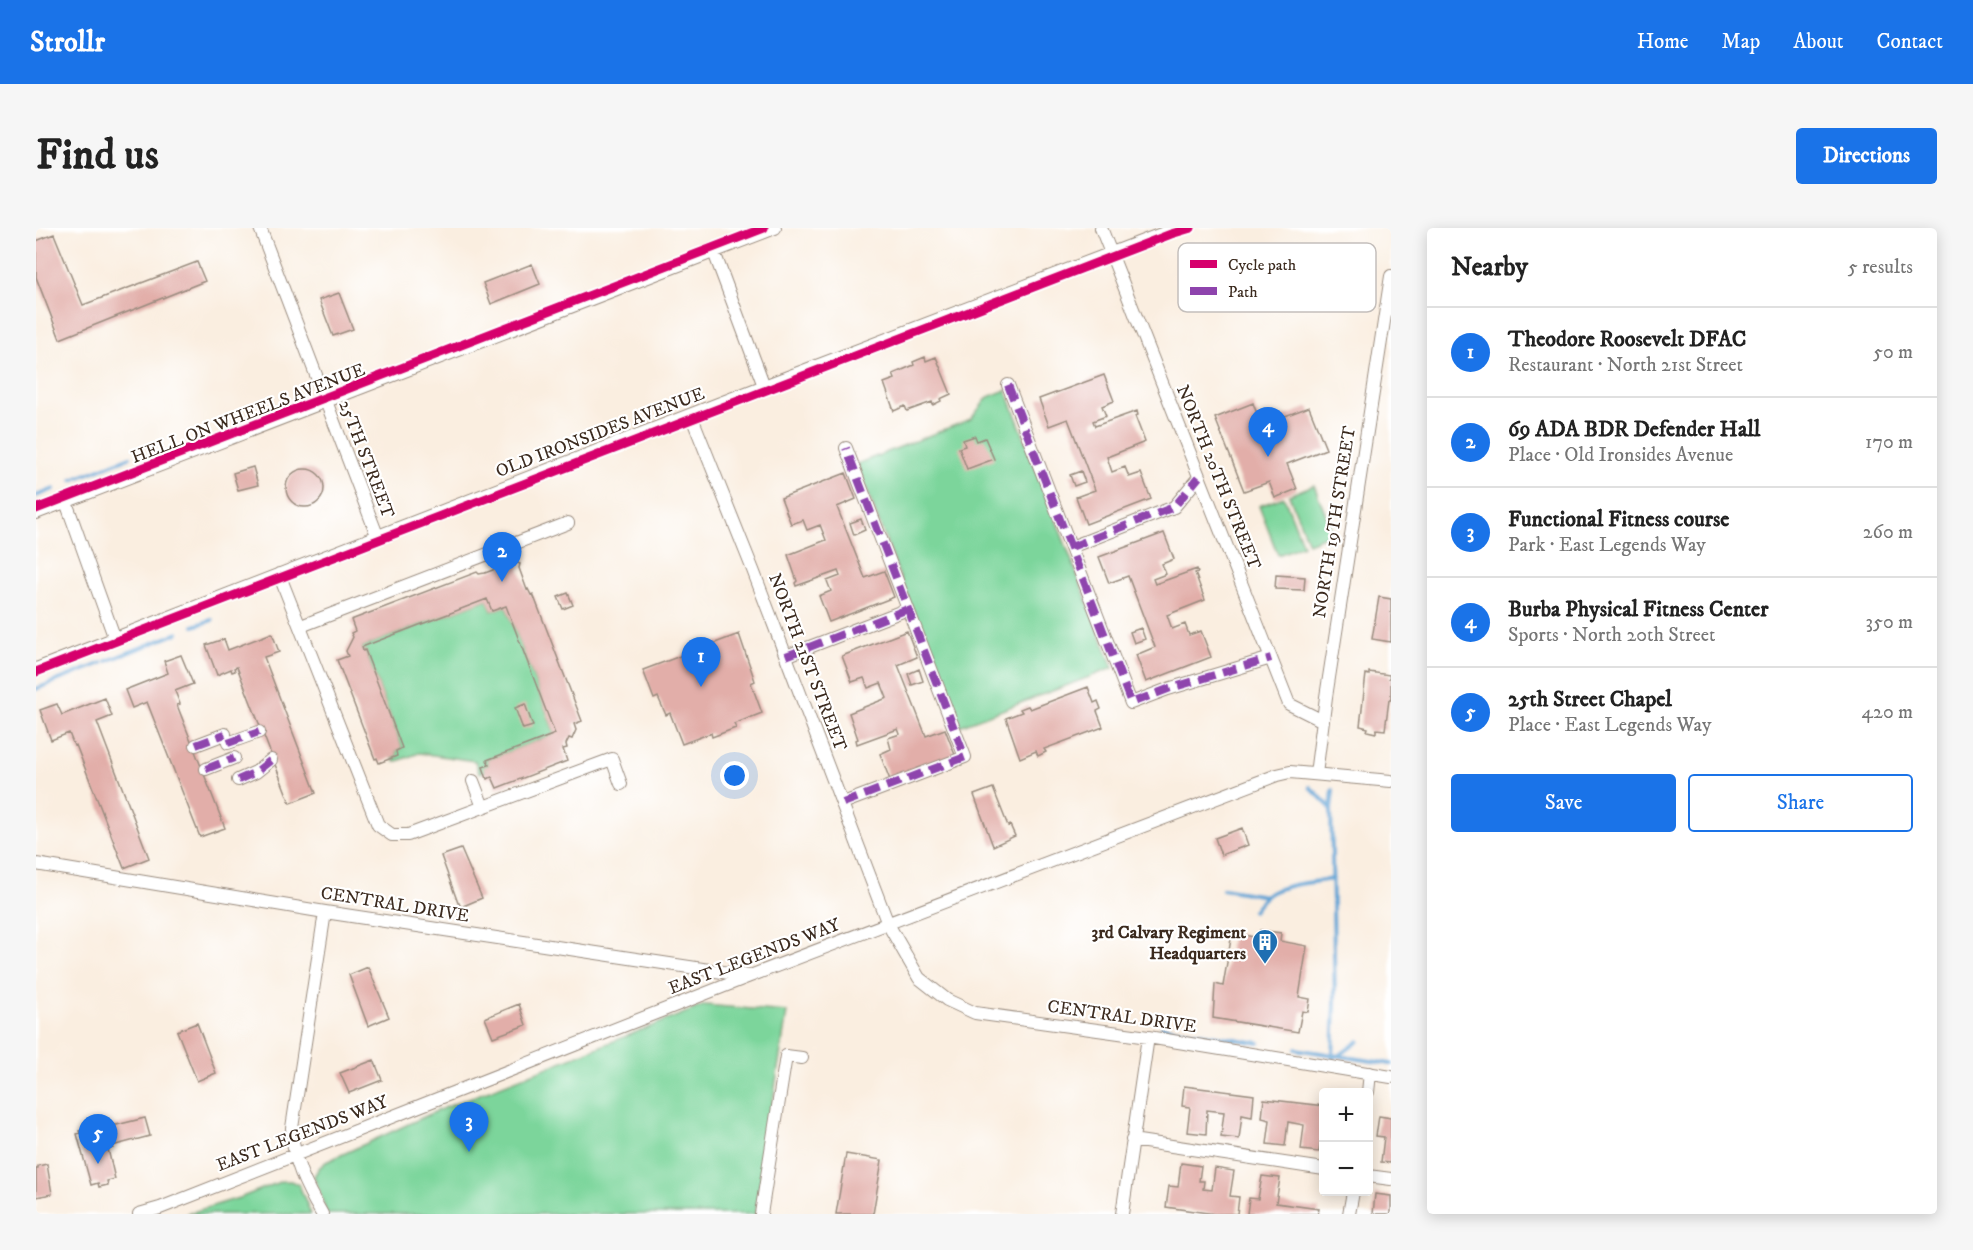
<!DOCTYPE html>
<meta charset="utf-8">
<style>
body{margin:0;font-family:"IM FELL DW Pica",serif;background:#f6f6f6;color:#222}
.controls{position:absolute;right:18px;bottom:18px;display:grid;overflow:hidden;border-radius:6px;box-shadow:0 3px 15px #0003}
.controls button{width:54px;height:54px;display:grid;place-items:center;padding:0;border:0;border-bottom:2px solid #e0e0e0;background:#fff;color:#222;font:30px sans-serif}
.you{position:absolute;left:699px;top:548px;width:21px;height:21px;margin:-15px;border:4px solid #fff;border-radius:50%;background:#1a73e8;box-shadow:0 0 0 9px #1a73e833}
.badge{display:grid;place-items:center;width:39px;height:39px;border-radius:50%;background:#1a73e8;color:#fff;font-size:20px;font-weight:700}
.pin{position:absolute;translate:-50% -50px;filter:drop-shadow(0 2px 3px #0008)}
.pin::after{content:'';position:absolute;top:32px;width:21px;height:18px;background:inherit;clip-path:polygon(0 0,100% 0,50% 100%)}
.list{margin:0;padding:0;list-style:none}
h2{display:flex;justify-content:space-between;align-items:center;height:78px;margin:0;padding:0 24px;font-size:26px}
h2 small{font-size:20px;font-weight:400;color:#767676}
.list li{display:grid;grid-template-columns:39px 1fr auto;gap:18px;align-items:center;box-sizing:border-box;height:90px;padding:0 24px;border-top:2px solid #e0e0e0}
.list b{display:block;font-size:22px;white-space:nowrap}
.list p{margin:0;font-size:20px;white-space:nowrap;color:#767676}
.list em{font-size:20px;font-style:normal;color:#767676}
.actions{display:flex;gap:12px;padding:18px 24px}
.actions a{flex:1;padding:14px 0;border:2px solid #1a73e8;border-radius:6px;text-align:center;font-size:21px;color:#1a73e8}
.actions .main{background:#1a73e8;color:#fff}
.map{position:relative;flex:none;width:1355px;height:986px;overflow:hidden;border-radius:6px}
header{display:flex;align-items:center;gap:36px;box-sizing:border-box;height:84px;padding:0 30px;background:#1a73e8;color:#fff}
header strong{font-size:28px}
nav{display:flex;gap:33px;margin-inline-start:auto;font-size:21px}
.intro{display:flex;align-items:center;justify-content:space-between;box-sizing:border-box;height:144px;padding:0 36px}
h1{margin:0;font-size:42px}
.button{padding:15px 27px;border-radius:6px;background:#1a73e8;color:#fff;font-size:21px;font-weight:700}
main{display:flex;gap:36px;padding:0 36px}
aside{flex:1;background:#fff;border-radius:6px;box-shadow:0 3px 15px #0003}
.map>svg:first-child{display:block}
.green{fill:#7bd59b;stroke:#5b805c;stroke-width:1.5}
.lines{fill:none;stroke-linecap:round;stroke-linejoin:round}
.stream{stroke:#5fa3d4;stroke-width:4}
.building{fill:#e2aea9}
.minor-casing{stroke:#9a8c7f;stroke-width:14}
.minor{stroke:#fff;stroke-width:12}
.quiet{stroke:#8e44ad;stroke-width:8;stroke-dasharray:15 8;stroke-linecap:butt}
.cycleway-casing{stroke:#fff;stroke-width:13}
.cycleway{stroke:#d6006c;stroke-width:9}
.labels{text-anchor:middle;stroke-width:4.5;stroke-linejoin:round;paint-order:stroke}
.street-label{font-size:18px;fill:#3b2a1e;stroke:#fff}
.poi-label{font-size:18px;font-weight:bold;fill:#3b2a1e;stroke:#fff;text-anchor:end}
.key{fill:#fff;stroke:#c4bfbc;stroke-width:1.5}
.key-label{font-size:16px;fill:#3b2a1e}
</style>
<header>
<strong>Strollr</strong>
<nav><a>Home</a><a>Map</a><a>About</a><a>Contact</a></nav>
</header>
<div class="intro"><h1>Find us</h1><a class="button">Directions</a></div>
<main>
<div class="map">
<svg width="1355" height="986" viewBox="0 0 1355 986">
<rect width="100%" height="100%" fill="#fff"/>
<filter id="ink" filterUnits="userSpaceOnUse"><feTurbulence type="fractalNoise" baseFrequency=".0167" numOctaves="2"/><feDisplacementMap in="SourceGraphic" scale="12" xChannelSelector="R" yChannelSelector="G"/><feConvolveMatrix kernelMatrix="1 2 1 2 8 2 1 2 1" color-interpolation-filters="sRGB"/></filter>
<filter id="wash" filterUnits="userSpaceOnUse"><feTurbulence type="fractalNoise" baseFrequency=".008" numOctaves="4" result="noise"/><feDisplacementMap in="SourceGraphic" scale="24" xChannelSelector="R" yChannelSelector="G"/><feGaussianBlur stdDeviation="1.35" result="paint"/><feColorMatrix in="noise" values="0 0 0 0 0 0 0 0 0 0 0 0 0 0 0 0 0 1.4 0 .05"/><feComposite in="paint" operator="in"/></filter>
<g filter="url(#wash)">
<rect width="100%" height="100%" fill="#faeee0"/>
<!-- green -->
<path class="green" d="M 970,162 L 1077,440 L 921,499 L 821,236 L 935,191 L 952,169 Z
M 1278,257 L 1297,305 L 1272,315 L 1253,267 Z
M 1248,269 L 1267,317 L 1242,327 L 1223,278 Z
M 451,371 L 456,383 L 470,378 L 519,506 L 451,532 L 453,537 L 447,539 L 449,543 L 443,545 L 439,533 L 383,525 L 359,534 L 357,530 L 361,528 L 360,523 L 366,520 L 329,422 L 327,423 L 326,419 Z
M 669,777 L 751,784 L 719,986 L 291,986 L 278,948 L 283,940 L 290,934 L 403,882 Z
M 246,953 L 255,953 L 263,957 L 275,986 L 150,986 L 206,969 Z"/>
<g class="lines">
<!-- stream -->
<path class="stream" d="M 36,252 L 94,229
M 0,268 L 18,261
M 158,398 L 176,392
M 71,433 L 142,405
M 0,461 L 66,435
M 1274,559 L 1295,580
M 1297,562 L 1295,581 L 1299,775 L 1297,831
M 1187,661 L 1230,668
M 1217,683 C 1222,676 1226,670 1234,665 C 1249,656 1279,654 1297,651
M 1126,799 L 1223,815
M 1260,821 L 1355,836
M 1304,827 L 1323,813"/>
</g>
<g id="blocks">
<!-- building -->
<path class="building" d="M 18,6 L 47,77 L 161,34 L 169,53 L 24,111 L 0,49 L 0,13 Z
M 496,36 L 504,56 L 455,76 L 447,55 Z
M 303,65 L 317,101 L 297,108 L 283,72 Z
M 889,129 L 890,133 L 900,129 L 915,166 L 904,171 L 905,173 L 897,177 L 896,174 L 871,183 L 869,178 L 858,183 L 848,155 L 859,151 L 857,146 L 878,137 L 877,134 Z
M 1068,147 L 1078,173 L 1066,178 L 1070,188 L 1057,193 L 1059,198 L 1101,183 L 1102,187 L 1099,188 L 1109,214 L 1071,229 L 1076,244 L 1089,239 L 1093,249 L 1105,245 L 1115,271 L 1050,296 L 1040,269 L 1059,262 L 1032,191 L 1013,198 L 1003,171 Z
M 1217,175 L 1225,197 L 1273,179 L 1290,221 L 1251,236 L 1261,261 L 1239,270 L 1233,254 L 1208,263 L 1179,190 Z
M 939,208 L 941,213 L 949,210 L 958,231 L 931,241 L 923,220 L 929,218 L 927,212 Z
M 217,239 L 222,257 L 202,262 L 197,245 Z
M250 260a19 19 0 1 1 38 0a19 19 0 1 1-38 0Z
M 1045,243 L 1049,254 L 1038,258 L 1034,247 Z
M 810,245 L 820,271 L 801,279 L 829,350 L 848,343 L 858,369 L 793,394 L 783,368 L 795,363 L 791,353 L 804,348 L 802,343 L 760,358 L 759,355 L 761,353 L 752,327 L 790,312 L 784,297 L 771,302 L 767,292 L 755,296 L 745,270 Z
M 825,291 L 829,302 L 818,307 L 814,295 Z
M 1128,305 L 1138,331 L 1126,336 L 1130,346 L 1117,351 L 1119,356 L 1161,341 L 1162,344 L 1159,345 L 1169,372 L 1131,387 L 1136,401 L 1149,396 L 1153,407 L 1165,403 L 1175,429 L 1110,454 L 1100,427 L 1119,419 L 1092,348 L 1073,355 L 1063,329 Z
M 475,332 L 484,336 L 483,340 L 491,362 L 492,361 L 495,367 L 497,366 L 546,493 L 538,496 L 540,502 L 536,511 L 533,510 L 530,516 L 531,520 L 527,521 L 531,533 L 461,560 L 456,549 L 451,551 L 447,539 L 453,537 L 451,532 L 519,506 L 470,378 L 456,383 L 451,371 L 326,419 L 327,423 L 329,422 L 366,520 L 360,523 L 361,528 L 343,535 L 341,530 L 339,531 L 301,432 L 312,428 L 310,423 L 317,409 L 315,405 L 319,403 L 315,392 L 441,344 L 443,346 L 449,345 L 473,336 Z
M 1240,347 L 1269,349 L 1268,362 L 1239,361 Z
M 532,365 L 537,377 L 527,381 L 522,369 Z
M 1343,369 L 1355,371 L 1355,414 L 1336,411 Z
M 1105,400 L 1109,411 L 1098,415 L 1094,404 Z
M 871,403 L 881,429 L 862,437 L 890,508 L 909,501 L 919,527 L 854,552 L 844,526 L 855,521 L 852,510 L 864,506 L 862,501 L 821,516 L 820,512 L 822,511 L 813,485 L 851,470 L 845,455 L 832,460 L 828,450 L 816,454 L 806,428 Z
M 236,405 L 243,424 L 228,429 L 280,565 L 254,575 L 201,439 L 198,440 L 199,443 L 196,444 L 195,441 L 181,447 L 170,417 L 188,411 L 192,422 Z
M 703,406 L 719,453 L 715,455 L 726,485 L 698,496 L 700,500 L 697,501 L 676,509 L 675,505 L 646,516 L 634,485 L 630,487 L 622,469 L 618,471 L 607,442 Z
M 145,427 L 157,456 L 139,463 L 144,476 L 141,477 L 189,600 L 164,609 L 111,474 L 96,480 L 89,462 L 132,445 L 128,433 Z
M 883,441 L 887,453 L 876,457 L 872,446 Z
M 1333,444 L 1354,447 L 1353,450 L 1355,450 L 1355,472 L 1353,472 L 1349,502 L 1340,501 L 1340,505 L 1331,503 L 1332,500 L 1324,498 L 1330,446 L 1333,447 Z
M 1052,459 L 1058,475 L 1062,473 L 1065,481 L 1061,483 L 1067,499 L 1008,521 L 1010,524 L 1002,528 L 1000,523 L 984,530 L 970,490 L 986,484 L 984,481 L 992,478 L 994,481 Z
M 69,470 L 76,488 L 61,494 L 113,630 L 88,640 L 40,517 L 38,518 L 33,505 L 15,512 L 4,482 L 21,476 L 26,487 Z
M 489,476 L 497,498 L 487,501 L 479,480 Z
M 957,560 L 972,598 L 974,597 L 979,608 L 957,618 L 938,567 Z
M 1206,600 L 1212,617 L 1185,627 L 1179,610 Z
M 425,621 L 446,670 L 425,679 L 423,675 L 422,675 L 405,628 Z
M 1224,702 L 1245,705 L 1244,713 L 1271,718 L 1263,769 L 1274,771 L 1272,784 L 1266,783 L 1262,804 L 1177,790 L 1179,756 L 1187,758 L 1196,705 L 1224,710 Z
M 332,739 L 353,789 L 332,798 L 313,747 Z
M 483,776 L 490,797 L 457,809 L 449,790 Z
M 161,795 L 180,845 L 161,853 L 141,803 Z
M 338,832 L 346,852 L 313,865 L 304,845 Z
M 1148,858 L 1218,867 L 1216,889 L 1206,887 L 1203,911 L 1185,909 L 1188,884 L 1171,882 L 1170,906 L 1151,904 L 1154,879 L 1146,878 Z
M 1228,871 L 1288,878 L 1288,900 L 1286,900 L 1283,924 L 1265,922 L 1268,897 L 1252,894 L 1249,918 L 1231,916 L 1234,892 L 1226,890 Z
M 1343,888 L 1355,890 L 1355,935 L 1345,934 L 1348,909 L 1340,908 Z
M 109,890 L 114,908 L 76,918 L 77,920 L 72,921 L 79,951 L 71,953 L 72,957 L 63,959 L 62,955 L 55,957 L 41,906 L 44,905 L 43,903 L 63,898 L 64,901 Z
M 810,926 L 846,932 L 837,986 L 800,986 Z
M 1145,935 L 1165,938 L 1163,953 L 1168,953 L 1167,961 L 1176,962 L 1179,940 L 1198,943 L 1194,968 L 1203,969 L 1201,986 L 1179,986 L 1130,979 L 1133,958 L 1142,959 Z
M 11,936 L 16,966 L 0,969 L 0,940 L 2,940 L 2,938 Z
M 1226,948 L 1244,950 L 1240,975 L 1283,981 L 1282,986 L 1211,986 L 1213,970 L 1222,971 Z
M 1339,966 L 1355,968 L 1355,986 L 1337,986 Z"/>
</g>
</g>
<g filter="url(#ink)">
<use href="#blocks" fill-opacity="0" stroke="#9a8c7f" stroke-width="1.5"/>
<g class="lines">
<!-- minor casing -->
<g class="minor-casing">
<path id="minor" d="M 224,0 L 341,307
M 1065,0 L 1253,476 L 1287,493
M 678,24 L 728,158
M 972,157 L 1095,475 L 1132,461 L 1235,430
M 655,187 L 717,342 L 852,696 L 883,750 L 911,772 L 939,785 L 1112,809 L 1355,849
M 30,274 L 79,411
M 0,285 L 739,0
M 1035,319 L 1138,279 L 1163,249
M 243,346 L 342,597 L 356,607 L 372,607 L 576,531 L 585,556
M 265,398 L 532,295
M 750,428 L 872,381
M 0,441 L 728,158 L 1141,0
M 192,515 L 223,504
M 160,517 L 189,506
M 170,541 L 198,530
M 1280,546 L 1290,469 L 1355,48
M 202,552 L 220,544 L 235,532
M 437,553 L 447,579
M 807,575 L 929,529 L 810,220
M 0,636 L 289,684 L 713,748
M 1332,864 L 1334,845
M 1096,912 L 1288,941
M 1332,948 L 1355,951
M 103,986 L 124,980 L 714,748 L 1241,547 L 1254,544 L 1355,553
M 286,986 C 270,959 256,931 256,900 L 289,684
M 725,986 L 750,828 L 766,830
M 1086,986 L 1112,809
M 1313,986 L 1317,964"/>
</g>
<!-- minor -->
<use href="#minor" class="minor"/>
<!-- quiet -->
<path class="quiet" d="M 972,157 L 1095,475 L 1132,461 L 1235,430
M 1035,319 L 1138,279 L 1163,249
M 750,428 L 872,381
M 192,515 L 223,504
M 160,517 L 189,506
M 170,541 L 198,530
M 202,552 L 220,544 L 235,532
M 807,575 L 929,529 L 810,220"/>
<!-- cycleway casing -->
<g class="cycleway-casing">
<path id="cycleway" d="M 0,281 L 728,0
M 0,444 L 1135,6 L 1155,0"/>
</g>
<!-- cycleway -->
<use href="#cycleway" class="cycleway"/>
</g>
</g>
<!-- icons -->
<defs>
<g id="building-pin" transform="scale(1.35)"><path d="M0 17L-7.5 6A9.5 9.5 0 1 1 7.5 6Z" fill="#1f6fb2" stroke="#fff"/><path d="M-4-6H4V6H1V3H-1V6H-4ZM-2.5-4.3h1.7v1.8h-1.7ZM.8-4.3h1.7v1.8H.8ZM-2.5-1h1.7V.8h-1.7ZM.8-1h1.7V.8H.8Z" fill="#fff"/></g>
</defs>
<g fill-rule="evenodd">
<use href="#building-pin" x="1229" y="714"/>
</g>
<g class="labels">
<!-- street labels -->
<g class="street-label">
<text transform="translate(212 185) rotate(-21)" y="6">HELL ON WHEELS AVENUE</text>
<text transform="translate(564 204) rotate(-21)" y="6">OLD IRONSIDES AVENUE</text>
<text transform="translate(331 231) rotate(69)" y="6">25TH STREET</text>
<text transform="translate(1183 249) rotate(68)" y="6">NORTH 20TH STREET</text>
<text transform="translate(1298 294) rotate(-81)" y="6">NORTH 19TH STREET</text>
<text transform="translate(772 434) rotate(69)" y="6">NORTH 21ST STREET</text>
<text transform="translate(359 676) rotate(9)" y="6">CENTRAL DRIVE</text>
<text transform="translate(718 728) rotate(-21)" y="6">EAST LEGENDS WAY</text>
<text transform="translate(1086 788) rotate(8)" y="6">CENTRAL DRIVE</text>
<text transform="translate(266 905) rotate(-21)" y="6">EAST LEGENDS WAY</text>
</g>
<!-- poi labels -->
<g class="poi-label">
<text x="1210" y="710">3rd Calvary Regiment<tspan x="1210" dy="21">Headquarters</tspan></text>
</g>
</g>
<!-- legend -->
<rect x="1142" y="15" width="198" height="69" rx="9" class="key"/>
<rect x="1154" y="32" width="27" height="8" fill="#d6006c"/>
<rect x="1154" y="59" width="27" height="8" fill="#8e44ad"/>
<g class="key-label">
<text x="1192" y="42">Cycle path</text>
<text x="1192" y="69">Path</text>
</g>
</svg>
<div class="controls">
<button>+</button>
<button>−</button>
</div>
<div class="you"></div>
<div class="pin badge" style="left:665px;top:459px">1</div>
<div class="pin badge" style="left:466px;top:354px">2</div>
<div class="pin badge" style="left:433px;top:924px">3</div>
<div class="pin badge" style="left:1232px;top:229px">4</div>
<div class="pin badge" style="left:62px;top:936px">5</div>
</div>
<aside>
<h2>Nearby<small>5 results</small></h2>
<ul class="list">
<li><span class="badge">1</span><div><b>Theodore Roosevelt DFAC</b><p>Restaurant · North 21st Street</p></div><em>50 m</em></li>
<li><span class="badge">2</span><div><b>69 ADA BDR Defender Hall</b><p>Place · Old Ironsides Avenue</p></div><em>170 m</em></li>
<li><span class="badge">3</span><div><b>Functional Fitness course</b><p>Park · East Legends Way</p></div><em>260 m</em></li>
<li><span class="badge">4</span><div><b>Burba Physical Fitness Center</b><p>Sports · North 20th Street</p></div><em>350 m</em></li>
<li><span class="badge">5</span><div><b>25th Street Chapel</b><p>Place · East Legends Way</p></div><em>420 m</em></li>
</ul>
<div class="actions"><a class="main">Save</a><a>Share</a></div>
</aside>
</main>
